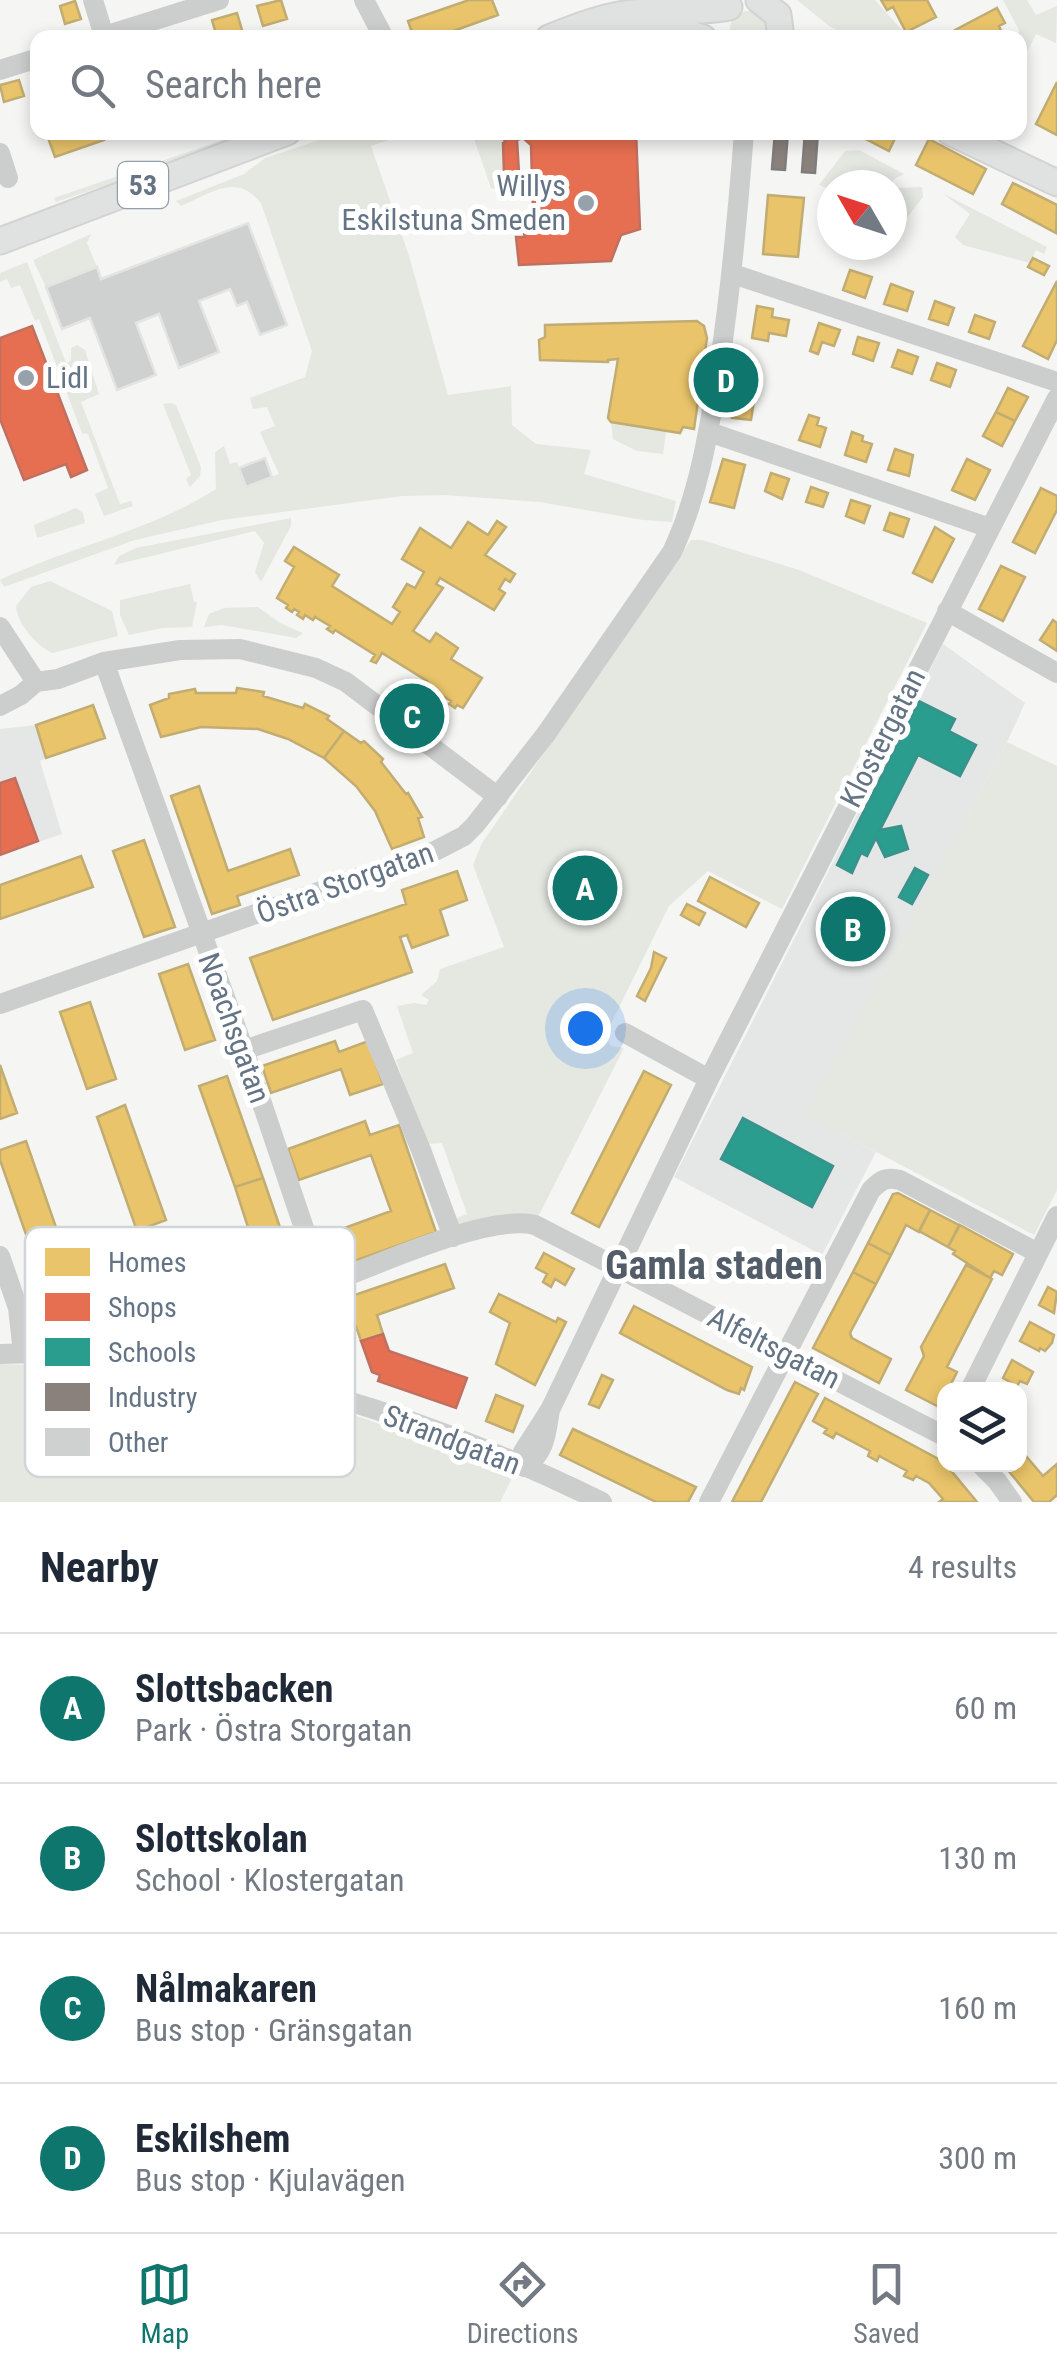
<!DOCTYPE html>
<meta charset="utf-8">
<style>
body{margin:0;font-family:"Roboto Condensed",sans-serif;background:#f2f2f3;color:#1f2937}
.controls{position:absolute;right:30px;bottom:30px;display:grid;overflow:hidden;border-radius:20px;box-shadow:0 5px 15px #0003}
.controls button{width:90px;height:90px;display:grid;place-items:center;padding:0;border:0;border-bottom:2px solid #e0e1e3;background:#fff;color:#1f2937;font:50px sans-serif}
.compass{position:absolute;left:817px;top:170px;width:90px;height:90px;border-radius:50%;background:#fff;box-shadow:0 5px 15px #0003;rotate:309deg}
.you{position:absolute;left:585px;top:1028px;width:35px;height:35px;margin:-25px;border:8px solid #fff;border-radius:50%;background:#1a73e8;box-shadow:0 0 0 15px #1a73e833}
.badge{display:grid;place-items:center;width:65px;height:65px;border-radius:50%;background:#0f766e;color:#fff;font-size:32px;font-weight:700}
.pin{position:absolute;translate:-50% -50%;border:5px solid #fff;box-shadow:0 2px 10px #0006}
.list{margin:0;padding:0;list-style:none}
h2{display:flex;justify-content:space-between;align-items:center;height:130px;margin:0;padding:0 40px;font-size:42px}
h2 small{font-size:32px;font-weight:400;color:#747a83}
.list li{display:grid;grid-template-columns:65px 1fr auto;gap:30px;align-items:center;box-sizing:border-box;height:150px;padding:0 40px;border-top:2px solid #e0e1e3}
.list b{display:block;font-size:38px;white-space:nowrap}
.list p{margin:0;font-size:32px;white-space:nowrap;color:#747a83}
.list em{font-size:32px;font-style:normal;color:#747a83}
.icon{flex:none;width:55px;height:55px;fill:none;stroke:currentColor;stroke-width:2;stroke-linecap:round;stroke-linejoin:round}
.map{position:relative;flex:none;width:1057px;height:1502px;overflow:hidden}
.search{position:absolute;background:#fff;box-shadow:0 5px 15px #0003;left:30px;right:30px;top:30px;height:110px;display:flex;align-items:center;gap:25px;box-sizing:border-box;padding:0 35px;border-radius:20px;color:#747a83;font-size:38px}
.sheet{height:730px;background:#fff}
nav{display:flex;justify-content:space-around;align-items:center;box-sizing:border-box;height:140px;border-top:2px solid #e0e1e3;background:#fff;font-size:28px;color:#747a83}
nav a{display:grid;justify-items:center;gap:5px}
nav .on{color:#0f766e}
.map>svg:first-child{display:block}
.built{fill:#e5e7e6}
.green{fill:#e4e8e1}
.homes{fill:#e9c46a;stroke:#c1ac72;stroke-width:2.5}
.shops{fill:#e76f51;stroke:#c07060;stroke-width:2.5}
.schools{fill:#2a9d8f;stroke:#3b918c;stroke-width:2.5}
.industry{fill:#8a817c;stroke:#7f7d7e;stroke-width:2.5}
.building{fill:#cfd0d0;stroke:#e4e4e3;stroke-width:2.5}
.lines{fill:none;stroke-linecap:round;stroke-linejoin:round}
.major-casing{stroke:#d2d3d2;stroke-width:29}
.minor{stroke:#cccece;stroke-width:20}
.major{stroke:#e0e1e1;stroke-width:25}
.poi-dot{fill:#97a1ab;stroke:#fff;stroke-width:4}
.labels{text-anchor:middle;stroke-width:10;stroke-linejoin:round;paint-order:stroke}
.shield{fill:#fff;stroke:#929ea9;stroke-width:2.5}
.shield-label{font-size:28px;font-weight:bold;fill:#647484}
.poi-label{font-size:30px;fill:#647484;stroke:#fff;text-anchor:end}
.street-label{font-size:30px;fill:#647484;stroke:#fff}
.district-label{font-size:40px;font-weight:bold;fill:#525d69;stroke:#fff}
.key{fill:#fff;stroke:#d0d5da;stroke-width:2.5}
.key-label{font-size:28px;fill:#647484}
</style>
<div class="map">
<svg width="1057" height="1502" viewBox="0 0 1057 1502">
<rect width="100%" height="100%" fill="#f5f5f3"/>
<!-- built -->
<path class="built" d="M 943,644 L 1025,703 L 1007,742 L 807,1115 L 876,1152 L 822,1255 L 674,1177 Z
M 36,725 L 46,758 L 40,761 L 62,834 L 0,855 L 0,729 Z"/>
<!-- green -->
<path class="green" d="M 797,0 L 875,0 L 908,37 L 850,37 L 829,26 Z
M 1003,0 L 1027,0 L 1036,15 L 1057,6 L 1056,43 L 1036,34 L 1020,66 L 1019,30 Z
M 745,11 L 753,11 L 766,18 L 770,38 L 728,37 L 732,19 Z
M 243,133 L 263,133 L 56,202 L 54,198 Z
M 341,133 L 408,133 L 371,146 L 409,256 L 448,395 L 511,386 L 512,425 L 536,444 L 591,450 L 584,474 L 676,501 L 672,522 L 643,520 L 540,502 L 445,495 L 402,496 L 222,520 L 135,540 L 4,587 L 0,580 C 71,546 149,532 216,489 L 215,452 L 224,446 L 230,464 L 237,462 L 246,487 L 279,474 L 260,432 L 275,426 L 267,407 L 253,409 L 250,398 L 305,377 L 312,351 L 261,203 C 236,172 211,193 181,206 L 176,201 L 244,174 L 265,158 Z
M 472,133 L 478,133 L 481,138 L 502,133 L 505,142 L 503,143 L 504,174 L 498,179 L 500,188 L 509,191 L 491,188 Z
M 859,150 L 904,174 L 894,179 L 891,185 L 832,185 L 832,190 L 819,185 L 845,151 Z
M 922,187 L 923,197 L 902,224 L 892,218 L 892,203 L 899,188 Z
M 942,193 L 1047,247 L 1044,254 L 1036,250 L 1030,263 L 963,245 L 955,237 L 970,214 Z
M 91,234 L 87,243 L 97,267 L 46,287 L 33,260 Z
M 27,262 L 66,363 L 71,361 L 71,348 L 77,345 L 85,350 L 99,394 L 81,402 L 120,504 L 131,501 L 133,506 L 104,516 L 95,494 L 108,488 L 88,434 L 82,433 L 39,319 L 35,321 L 20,285 L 11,288 L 7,279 L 0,282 L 0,273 Z
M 170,403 L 176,405 L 201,467 L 200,476 L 190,487 L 186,479 L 191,475 L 163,404 Z
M 611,422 L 666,432 L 663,454 L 637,451 L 613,439 Z
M 76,508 L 83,513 L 85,523 L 37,538 L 34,525 Z
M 291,518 L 291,526 L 261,582 L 255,572 L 264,543 L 255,531 L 114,565 L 119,556 L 136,548 Z
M 691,540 L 702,540 L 799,570 L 927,623 L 782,909 L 708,871 L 669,906 L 605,1036 L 611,1046 L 624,1048 L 540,1213 L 536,1217 C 504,1204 471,1236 452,1220 L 467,1214 L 442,1143 L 426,1144 L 396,1060 L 413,1053 L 397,1006 L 414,1003 L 426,1005 L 429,1000 L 421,995 L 437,981 L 440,969 L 504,947 L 473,865 L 482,843 Z
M 50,581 L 112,611 L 118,636 L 52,653 C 36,645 17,624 16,606 L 31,587 Z
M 190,584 L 194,602 L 197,602 L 192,627 L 162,628 L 129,635 L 120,615 L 120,600 Z
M 258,607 L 280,623 L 303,633 L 296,638 L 222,625 L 204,627 L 209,614 L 224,608 Z
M 1007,742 L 1057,766 L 1057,1190 L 1034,1235 L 806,1115 Z
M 0,1364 C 79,1367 160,1367 237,1383 C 333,1403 424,1440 514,1474 L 500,1502 L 0,1502 Z"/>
<!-- homes -->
<path class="homes" d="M 281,0 L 287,19 L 263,26 L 257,6 Z
M 469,0 L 492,0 L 498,15 L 434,38 L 414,38 L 408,21 Z
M 881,0 L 927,0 L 936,17 L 906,32 L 893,7 L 887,10 Z
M 75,1 L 81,19 L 65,24 L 60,6 Z
M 997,8 L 1005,23 L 999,26 L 1004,38 L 958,38 L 955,30 Z
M 237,13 L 242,30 L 217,37 L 212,20 Z
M 19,80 L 24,96 L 4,102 L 0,85 Z
M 1057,82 L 1057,135 L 1036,124 Z
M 52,132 L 101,132 L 104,140 L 55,157 L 47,135 Z
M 852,132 L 898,132 L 889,151 Z
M 929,139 L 986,169 L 973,194 L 916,165 Z
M 1013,183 L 1057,205 L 1056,233 L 1002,204 Z
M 768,195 L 804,198 L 798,257 L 763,254 Z
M 1033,258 L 1049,266 L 1044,275 L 1028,267 Z
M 850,270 L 872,277 L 865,298 L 843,290 Z
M 1057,281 L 1057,340 L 1048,359 L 1023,346 Z
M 891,284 L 913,292 L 907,311 L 884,304 Z
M 935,301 L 954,308 L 948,325 L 929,319 Z
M 757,306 L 773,309 L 772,317 L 789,320 L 786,336 L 769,333 L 768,341 L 752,338 Z
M 975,315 L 995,322 L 989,339 L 969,332 Z
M 697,321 L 704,326 L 707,338 L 694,429 L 683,427 L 680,433 L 611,422 L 608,418 L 618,359 L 608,360 L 608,362 L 540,360 L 539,340 L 545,337 L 545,325 Z
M 819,323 L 840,330 L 834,346 L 822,342 L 818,354 L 810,351 Z
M 858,337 L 879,343 L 873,361 L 853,354 Z
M 898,350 L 918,357 L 912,374 L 892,367 Z
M 937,363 L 956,370 L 950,387 L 931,380 Z
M 1008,388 L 1028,397 L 1015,421 L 996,412 Z
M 736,392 L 755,395 L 751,420 L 732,418 Z
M 996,412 L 1015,421 L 1002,446 L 983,436 Z
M 809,415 L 819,418 L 817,425 L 826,428 L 820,447 L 799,440 Z
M 852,432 L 863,436 L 862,441 L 872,444 L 866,462 L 845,455 Z
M 895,449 L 913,455 L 909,476 L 888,470 Z
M 723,459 L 745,465 L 734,508 L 710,502 Z
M 967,459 L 990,470 L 975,500 L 952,490 Z
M 771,473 L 789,479 L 782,499 L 765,491 Z
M 811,487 L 828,493 L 823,507 L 806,502 Z
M 1041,488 L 1057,496 L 1057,510 L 1035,553 L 1013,542 Z
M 851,500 L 870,506 L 864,523 L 846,516 Z
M 890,513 L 909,519 L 903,537 L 884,530 Z
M 497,521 L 506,527 L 485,555 L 515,574 L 510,582 L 505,579 L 499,589 L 505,593 L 494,610 L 440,578 L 436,584 L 443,588 L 413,631 L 430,642 L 436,633 L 458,648 L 451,659 L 482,678 L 463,708 L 457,705 L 455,708 L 449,704 L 451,701 L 437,692 L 435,695 L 429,692 L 431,688 L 425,684 L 427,681 L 382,653 L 376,663 L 371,661 L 375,655 L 335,630 L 333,633 L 327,629 L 330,626 L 315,617 L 313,620 L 305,615 L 303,619 L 297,615 L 299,612 L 294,609 L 292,612 L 286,608 L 288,605 L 277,598 L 294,567 L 285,561 L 294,547 L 339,575 L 332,586 L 392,624 L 400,612 L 393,607 L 407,584 L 415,588 L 424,572 L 402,559 L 420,528 L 451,548 L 468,522 L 488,535 Z
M 935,527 L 954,539 L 932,582 L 913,573 Z
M 1001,566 L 1025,577 L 1003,621 L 979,609 Z
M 1053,620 L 1057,623 L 1057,651 L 1040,640 Z
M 237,688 L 264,692 L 263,696 L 303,708 L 305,704 L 329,716 L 327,719 L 344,731 L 324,758 L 288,739 L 258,729 L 201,727 L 161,737 L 150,705 L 169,698 L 169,694 L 195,689 L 196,693 L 236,693 Z
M 93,705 L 105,738 L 46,758 L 36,725 Z
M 344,731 L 361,743 L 364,741 L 383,759 L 381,762 L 406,794 L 408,793 L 422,817 L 418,818 L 424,837 L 392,849 L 375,811 L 356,786 L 324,758 Z
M 199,786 L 228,871 L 290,849 L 299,875 L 237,896 L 240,905 L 212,914 L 171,796 Z
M 144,840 L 175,927 L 144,937 L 113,851 Z
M 81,856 L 93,887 L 0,919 L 0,885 Z
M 457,871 L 467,900 L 440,910 L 448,935 L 412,948 L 407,935 L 400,937 L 412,972 L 273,1020 L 250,958 L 406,904 L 402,890 Z
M 710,877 L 759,903 L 746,927 L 698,901 Z
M 687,904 L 705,913 L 699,925 L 681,915 Z
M 654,952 L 666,958 L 645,1001 L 637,996 L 651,968 Z
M 188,964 L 215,1040 L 185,1050 L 159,974 Z
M 90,1002 L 116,1079 L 87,1089 L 60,1012 Z
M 335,1041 L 339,1052 L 368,1041 L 383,1084 L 350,1095 L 341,1069 L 271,1093 L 262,1066 Z
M 0,1065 L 17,1113 L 0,1119 Z
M 644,1071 L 671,1085 L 599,1227 L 572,1213 Z
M 227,1076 L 263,1178 L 235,1187 L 199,1086 Z
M 125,1105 L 166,1220 L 137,1231 L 97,1117 Z
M 365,1121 L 370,1135 L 399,1125 L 436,1232 L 340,1266 L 332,1264 L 320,1237 L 391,1211 L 371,1155 L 299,1180 L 288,1149 Z
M 26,1141 L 66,1256 L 47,1265 L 37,1266 L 0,1160 L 0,1150 Z
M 263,1178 L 284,1239 L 255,1249 L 235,1187 Z
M 898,1193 L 930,1210 L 919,1232 L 906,1225 L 891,1255 L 868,1243 L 893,1194 Z
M 930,1210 L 959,1225 L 948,1247 L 919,1231 Z
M 960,1225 L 1013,1254 L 1002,1275 L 994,1271 L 990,1278 L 953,1254 L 955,1251 L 948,1247 Z
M 868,1243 L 891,1255 L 876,1284 L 853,1272 Z
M 544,1253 L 574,1269 L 565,1285 L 555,1279 L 551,1287 L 543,1282 L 547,1274 L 536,1268 Z
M 445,1264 L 454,1288 L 377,1315 L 383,1334 L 361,1341 L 346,1298 Z
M 966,1265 L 992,1279 L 947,1367 L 957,1372 L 948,1390 L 944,1390 L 939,1407 L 906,1390 L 924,1356 L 921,1347 Z
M 853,1272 L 876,1284 L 850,1333 L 852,1338 L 891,1359 L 879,1383 L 813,1348 Z
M 1048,1287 L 1057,1292 L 1054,1313 L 1039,1305 Z
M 499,1294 L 556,1322 L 558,1318 L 566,1322 L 535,1385 L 496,1364 L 510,1323 L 490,1312 Z
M 634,1306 L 752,1367 L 744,1390 L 741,1388 L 739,1394 L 727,1390 L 620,1333 Z
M 1030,1322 L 1054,1335 L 1052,1343 L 1045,1351 L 1040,1348 L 1039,1351 L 1020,1341 Z
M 1012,1360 L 1033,1372 L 1027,1384 L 1020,1381 L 1017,1386 L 1003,1378 Z
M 602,1375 L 613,1380 L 599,1408 L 589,1404 Z
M 795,1382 L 818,1394 L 815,1399 L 761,1502 L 732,1502 Z
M 496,1395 L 523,1406 L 513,1432 L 486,1421 Z
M 825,1398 L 944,1462 L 977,1502 L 939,1502 L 943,1499 L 929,1483 L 916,1476 L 913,1480 L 904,1476 L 907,1471 L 879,1456 L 877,1461 L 868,1456 L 870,1451 L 836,1433 L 833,1438 L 824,1433 L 827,1429 L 813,1421 Z
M 573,1429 L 696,1487 L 688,1502 L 656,1502 L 560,1455 Z
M 1020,1449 L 1043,1476 L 1057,1464 L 1057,1495 L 1049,1502 L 1034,1502 L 1003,1464 L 1020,1464 Z"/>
<!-- shops -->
<path class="shops" d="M 502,132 L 636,132 L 640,229 L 621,235 L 611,261 L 519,265 L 516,237 L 525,237 L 523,230 L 533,213 L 531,145 L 523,138 L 517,140 L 519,173 L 504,174 L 503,143 L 505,142 Z
M 32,326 L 87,470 L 71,477 L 66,464 L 24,480 L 0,419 L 0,338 Z
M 15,778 L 38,841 L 0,855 L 0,783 Z
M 383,1334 L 389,1351 L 467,1378 L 456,1408 L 378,1381 L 380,1375 L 372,1372 L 361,1341 Z"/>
<!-- schools -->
<path class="schools" d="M 919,701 L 955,719 L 949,731 L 976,745 L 960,776 L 918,755 L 880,830 L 901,826 L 908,849 L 885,857 L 876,838 L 867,856 L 861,853 L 852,873 L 837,865 Z
M 915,868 L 928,875 L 912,904 L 899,897 Z
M 743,1118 L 833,1166 L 812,1207 L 721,1159 Z"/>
<!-- industry -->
<path class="industry" d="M 775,132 L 788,132 L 785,170 L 772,169 Z
M 805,132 L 818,132 L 815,173 L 802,172 Z"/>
<!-- building -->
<path class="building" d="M 248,223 L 287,325 L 260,335 L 247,302 L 237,306 L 230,289 L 199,301 L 219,352 L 179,368 L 159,314 L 136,323 L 156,375 L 117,390 L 90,318 L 62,329 L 46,287 L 97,267 L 101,279 Z
M 265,458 L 272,477 L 246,487 L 239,468 Z"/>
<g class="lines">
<!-- major casing -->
<g class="major-casing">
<path id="major" d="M 759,0 L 778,15 L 781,38
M 597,33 L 673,28 L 703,38
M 549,38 C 576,27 604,16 633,13 C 666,10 697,13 729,7
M 950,132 L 1057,183
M 0,241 L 287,132"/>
</g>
<!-- minor -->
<path class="minor" d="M 93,0 L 104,36
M 364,0 L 384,38
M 98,38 L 219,0
M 0,70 L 38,58
M 0,153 L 8,178
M 733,274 L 1057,382
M 709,432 L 990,528
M 947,611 L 1057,673
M 0,627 L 36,682
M 104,662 L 244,1050 L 342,1341 L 343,1354 L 328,1395
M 0,706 L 21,695 L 36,682 L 58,679 L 104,662 L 180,650 L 240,649 L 316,668 L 346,682 L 498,797
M 0,1004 L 435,851 L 464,836 L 475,825 L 546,734 L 672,552 C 699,495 709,430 719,368 C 731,289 738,212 744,132
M 625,1033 L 709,1079
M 244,1050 L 363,1010 L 421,1150 L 453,1237
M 0,1256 L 18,1308 L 23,1353
M 324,1285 C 372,1267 489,1213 535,1225 L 944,1436
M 0,1354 C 209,1345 417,1411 602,1502
M 970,1390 L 1057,1216
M 550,1410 C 546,1433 546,1453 524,1467 L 523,1452 L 550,1410 L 709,1079 L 1057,398
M 980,1464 L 997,1481 L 1012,1502
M 709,1502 L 871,1190 C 882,1179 886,1177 900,1180 L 1038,1253"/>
<!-- major -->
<use href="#major" class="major"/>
</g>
<!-- markers -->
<g class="poi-dot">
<circle cx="586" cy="203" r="10"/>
<circle cx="26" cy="378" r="10"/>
</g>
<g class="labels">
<!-- shield labels -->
<rect class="shield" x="118" y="162" width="50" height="46" rx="8"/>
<g class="shield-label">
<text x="143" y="195">53</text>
</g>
<!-- poi labels -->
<g class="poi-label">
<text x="566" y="196">Willys<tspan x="566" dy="34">Eskilstuna Smeden</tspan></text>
<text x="46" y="388" text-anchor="start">Lidl</text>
</g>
<!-- street labels -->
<g class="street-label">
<text transform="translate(883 738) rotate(-63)" y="10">Klostergatan</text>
<text transform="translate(345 883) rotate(-20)" y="10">Östra Storgatan</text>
<text transform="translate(234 1028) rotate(70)" y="10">Noachsgatan</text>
<text transform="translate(774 1348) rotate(27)" y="10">Alfeltsgatan</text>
<text transform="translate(452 1440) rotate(21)" y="10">Strandgatan</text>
</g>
<!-- district labels -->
<g class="district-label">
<text x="714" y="1279">Gamla staden</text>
</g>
</g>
<!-- legend -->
<rect x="25" y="1227" width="330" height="250" rx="15" class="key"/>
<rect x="45" y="1248" width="45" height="28" fill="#e9c46a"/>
<rect x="45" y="1293" width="45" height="28" fill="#e76f51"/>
<rect x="45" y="1338" width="45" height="28" fill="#2a9d8f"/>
<rect x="45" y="1383" width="45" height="28" fill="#8a817c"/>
<rect x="45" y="1428" width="45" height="28" fill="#cfd0d0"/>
<g class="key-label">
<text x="108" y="1272">Homes</text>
<text x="108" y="1317">Shops</text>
<text x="108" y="1362">Schools</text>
<text x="108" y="1407">Industry</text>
<text x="108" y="1452">Other</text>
</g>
</svg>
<div class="controls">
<button><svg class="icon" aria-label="layers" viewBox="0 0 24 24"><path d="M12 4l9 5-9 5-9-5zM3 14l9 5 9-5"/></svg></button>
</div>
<svg class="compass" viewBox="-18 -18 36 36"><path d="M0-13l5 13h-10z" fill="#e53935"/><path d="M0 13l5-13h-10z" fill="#747a83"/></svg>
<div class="you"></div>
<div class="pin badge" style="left:585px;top:888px">A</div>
<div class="pin badge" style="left:853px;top:929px">B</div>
<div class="pin badge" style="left:412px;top:716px">C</div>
<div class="pin badge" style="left:726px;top:380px">D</div>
<div class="search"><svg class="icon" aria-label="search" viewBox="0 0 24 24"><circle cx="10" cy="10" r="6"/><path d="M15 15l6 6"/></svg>Search here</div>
</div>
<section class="sheet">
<h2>Nearby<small>4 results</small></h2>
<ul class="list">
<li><span class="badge">A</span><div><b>Slottsbacken</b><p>Park · Östra Storgatan</p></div><em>60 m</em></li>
<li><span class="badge">B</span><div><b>Slottskolan</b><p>School · Klostergatan</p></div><em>130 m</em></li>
<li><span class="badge">C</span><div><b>Nålmakaren</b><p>Bus stop · Gränsgatan</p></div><em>160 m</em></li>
<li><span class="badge">D</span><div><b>Eskilshem</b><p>Bus stop · Kjulavägen</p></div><em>300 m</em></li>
</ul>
</section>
<nav>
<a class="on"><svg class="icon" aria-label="map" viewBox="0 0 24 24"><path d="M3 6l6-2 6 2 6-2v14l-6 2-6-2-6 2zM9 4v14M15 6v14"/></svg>Map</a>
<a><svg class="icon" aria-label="directions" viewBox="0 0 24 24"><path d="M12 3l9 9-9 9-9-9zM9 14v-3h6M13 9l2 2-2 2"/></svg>Directions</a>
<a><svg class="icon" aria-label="saved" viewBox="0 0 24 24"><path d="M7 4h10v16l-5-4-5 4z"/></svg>Saved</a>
</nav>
